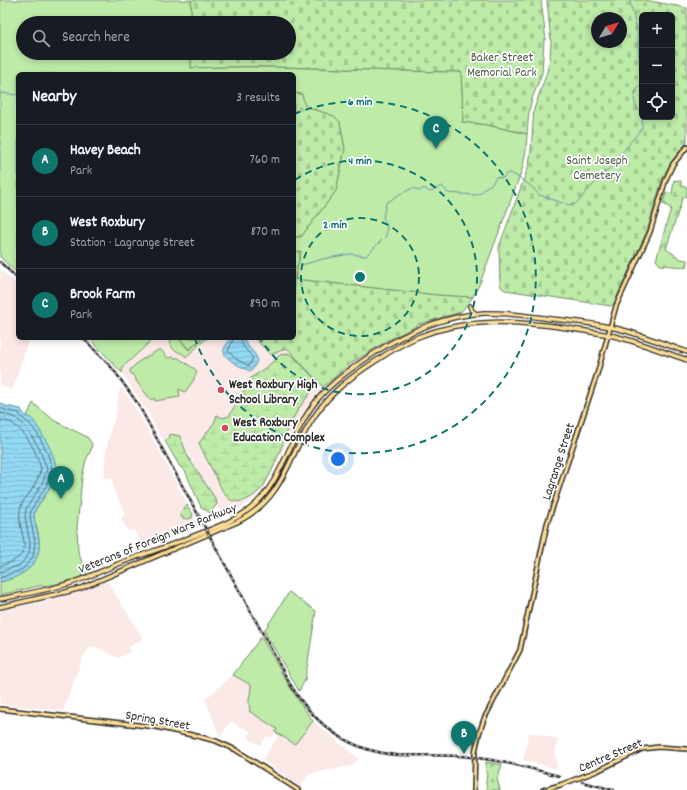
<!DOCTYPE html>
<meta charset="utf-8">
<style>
body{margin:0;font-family:Dekko,sans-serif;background:#242831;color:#f1f3f6}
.controls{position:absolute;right:12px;top:12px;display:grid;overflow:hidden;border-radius:6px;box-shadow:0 2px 6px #0003}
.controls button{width:36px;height:36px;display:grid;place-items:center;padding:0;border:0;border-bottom:1px solid #363941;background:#171b24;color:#f1f3f6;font:20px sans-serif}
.compass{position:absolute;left:591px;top:12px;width:36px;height:36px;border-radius:50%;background:#171b24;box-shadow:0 2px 6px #0003;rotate:52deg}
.you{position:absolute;left:338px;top:459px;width:14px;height:14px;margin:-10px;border:3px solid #fff;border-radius:50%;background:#1a73e8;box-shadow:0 0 0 6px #1a73e833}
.badge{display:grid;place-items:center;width:26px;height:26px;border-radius:50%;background:#0f766e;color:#fff;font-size:13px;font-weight:700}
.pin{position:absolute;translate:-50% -33px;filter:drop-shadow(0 1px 2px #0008)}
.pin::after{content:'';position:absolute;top:21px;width:14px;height:12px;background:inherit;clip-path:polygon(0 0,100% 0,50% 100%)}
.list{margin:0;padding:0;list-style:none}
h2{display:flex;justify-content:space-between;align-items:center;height:52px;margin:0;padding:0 16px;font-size:17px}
h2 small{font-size:13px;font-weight:400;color:#9ea1a6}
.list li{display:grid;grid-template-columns:26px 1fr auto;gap:12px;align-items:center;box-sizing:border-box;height:72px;padding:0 16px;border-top:1px solid #363941}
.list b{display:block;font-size:15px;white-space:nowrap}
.list p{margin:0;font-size:13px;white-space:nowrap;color:#9ea1a6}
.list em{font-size:13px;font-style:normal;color:#9ea1a6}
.icon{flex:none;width:22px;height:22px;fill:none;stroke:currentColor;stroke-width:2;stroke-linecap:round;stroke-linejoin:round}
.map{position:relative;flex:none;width:687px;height:790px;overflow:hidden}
.search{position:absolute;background:#171b24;box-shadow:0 2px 6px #0003;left:16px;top:16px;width:280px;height:44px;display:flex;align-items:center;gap:10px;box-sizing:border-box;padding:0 14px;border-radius:22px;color:#9ea1a6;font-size:15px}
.panel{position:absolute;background:#171b24;box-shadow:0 2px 6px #0003;left:16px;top:72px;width:280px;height:268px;border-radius:6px}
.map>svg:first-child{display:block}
.built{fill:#fae9e6}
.forest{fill:url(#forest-firs);stroke:#748b6a}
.wetland{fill:url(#wetland-marsh);stroke:#748b6a}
.cemetery{fill:url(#cemetery-stones);stroke:#748b6a;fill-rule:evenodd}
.green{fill:#beeba8;stroke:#748b6a}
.water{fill:url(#water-rules);stroke:#6993a4}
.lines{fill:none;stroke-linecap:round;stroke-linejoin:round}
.shore{stroke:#55717b;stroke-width:1}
.stream{stroke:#6993a4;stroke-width:1}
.major-casing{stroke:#2b2b2b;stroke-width:6}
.highway-casing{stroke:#2b2b2b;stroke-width:6}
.major{stroke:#fdde96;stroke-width:3}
.highway{stroke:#fdde96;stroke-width:3.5}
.rail-casing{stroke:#2b2b2b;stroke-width:2.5}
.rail{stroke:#fff;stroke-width:1;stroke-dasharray:3;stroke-linecap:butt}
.ring{fill:none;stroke:#0f766e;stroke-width:2;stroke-dasharray:7 5}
.poi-dot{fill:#d1495b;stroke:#fff;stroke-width:1.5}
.labels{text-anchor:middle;stroke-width:3.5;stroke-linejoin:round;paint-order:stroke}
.park-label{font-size:13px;fill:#505b4a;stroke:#fff}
.poi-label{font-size:13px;font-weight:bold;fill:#2b2b2b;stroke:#fff;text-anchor:start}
.street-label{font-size:13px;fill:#2b2b2b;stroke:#fff}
.centre{fill:#0f766e;stroke:#fff;stroke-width:2}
.ring-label{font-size:12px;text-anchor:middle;font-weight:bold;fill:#0f766e;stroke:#fff;stroke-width:3.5;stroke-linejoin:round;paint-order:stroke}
</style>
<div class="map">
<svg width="687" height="790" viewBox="0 0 687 790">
<defs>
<pattern id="forest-firs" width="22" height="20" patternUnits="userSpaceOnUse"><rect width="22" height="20" fill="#beeba8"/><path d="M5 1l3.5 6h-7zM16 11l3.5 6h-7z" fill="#a3ca91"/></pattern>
<pattern id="wetland-marsh" width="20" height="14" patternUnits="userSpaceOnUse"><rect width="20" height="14" fill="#beeba8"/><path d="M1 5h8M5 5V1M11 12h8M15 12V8" fill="none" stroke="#a3ca91"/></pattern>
<pattern id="cemetery-stones" width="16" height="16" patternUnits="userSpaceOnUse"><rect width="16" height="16" fill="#beeba8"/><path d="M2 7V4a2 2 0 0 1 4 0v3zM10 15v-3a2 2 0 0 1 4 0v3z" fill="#a3ca91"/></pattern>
<pattern id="water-rules" width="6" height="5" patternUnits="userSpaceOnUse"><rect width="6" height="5" fill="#93d9f4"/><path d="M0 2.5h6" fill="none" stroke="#7fbad1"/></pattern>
</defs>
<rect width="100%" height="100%" fill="#fff"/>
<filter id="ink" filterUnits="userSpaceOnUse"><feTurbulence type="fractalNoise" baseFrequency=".025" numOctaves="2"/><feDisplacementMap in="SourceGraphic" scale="8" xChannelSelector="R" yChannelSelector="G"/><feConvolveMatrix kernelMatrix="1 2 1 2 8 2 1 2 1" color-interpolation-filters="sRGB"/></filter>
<g filter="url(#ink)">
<!-- built -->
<path class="built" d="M 0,269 L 18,286 L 18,338 L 29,338 L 12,391 L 0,385 Z
M 154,338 L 255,338 L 270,355 L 287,348 L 323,387 L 313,398 L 299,419 L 264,488 L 258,495 L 244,506 L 223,517 L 181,440 L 168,437 L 163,440 L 148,413 L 122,373 L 123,367 Z
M 120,386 L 129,398 L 147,428 L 199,527 L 146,548 L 133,530 L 128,531 L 121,518 L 125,514 L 114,490 L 112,478 L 104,478 L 106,450 L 112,423 L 114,423 Z
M 107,581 L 143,638 L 129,647 L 131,651 L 118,658 L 94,646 L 89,648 L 82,659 L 63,711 L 0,704 L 0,611 L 69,595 Z
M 261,637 L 288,685 L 301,705 L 313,721 L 359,759 L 352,766 L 309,774 L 300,787 L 262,760 L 279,735 L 275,733 L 271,738 L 267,736 L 260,745 L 247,738 L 251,731 L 238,726 L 231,721 L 220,737 L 205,699 L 233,675 Z
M 529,732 L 558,739 L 555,754 L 557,767 L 557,769 L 523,760 Z"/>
<!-- forest -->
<path class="forest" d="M 674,180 L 681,181 L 681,186 L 687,187 L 687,197 L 683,197 L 666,249 L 681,259 L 687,260 L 687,267 L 660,265 L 656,260 L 671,208 L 663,204 L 666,192 L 672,194 Z"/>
<!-- wetland -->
<path class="wetland" d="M 288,353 L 294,357 L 318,382 C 311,394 301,403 295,415 C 283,437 278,463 264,485 C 258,494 242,506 231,500 C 222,495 220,484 215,475 C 209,464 204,454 199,443 L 214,423 L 217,415 L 223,418 L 229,416 L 251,378 L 269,365 L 280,355 Z
M 170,434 L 180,436 L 188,457 L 216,500 L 217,504 L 210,513 L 201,507 L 185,471 L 180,467 L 165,441 L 166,439 L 169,439 Z
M 187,505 L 193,514 L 192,518 L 187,519 L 182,518 L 180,514 Z"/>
<!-- cemetery -->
<path class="cemetery" d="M 191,0 L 541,0 L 546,40 L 544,39 L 542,73 L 532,99 L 529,111 L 527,134 L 487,125 L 462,122 L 463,117 L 461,72 C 371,72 281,64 191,68 L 191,53 L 289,53 L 289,23 L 191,23 Z
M 547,0 L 645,0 L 687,8 L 687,142 L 672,161 L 666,171 L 661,183 L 647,231 L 614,303 L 611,306 L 505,290 L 502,288 L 500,285 L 499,247 L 529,165 L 531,150 L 534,109 L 546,75 L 550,60 L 551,43 ZM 642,15 L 672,15 L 672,117 L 642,117 ZM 597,18 L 621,18 L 621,42 L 597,42 Z
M 294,93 L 302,94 L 305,106 L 334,116 L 340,122 L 345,149 L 336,191 L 301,237 L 294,237 Z
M 301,251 L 295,279 L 438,295 L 473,297 L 461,312 L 420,324 L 385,342 L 350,364 L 323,387 L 287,348 L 270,355 L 255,338 L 294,338 L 294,252 Z
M 486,762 L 502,765 L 497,779 L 500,790 L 487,790 L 486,782 L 487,774 L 486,773 Z"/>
<!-- green -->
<path class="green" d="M 0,0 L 191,0 L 191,23 L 23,23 L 23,53 L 191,53 L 191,68 C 281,64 371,72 461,72 L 463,117 L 462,122 L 487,125 L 527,134 L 526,151 L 522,170 L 480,283 L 473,297 L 438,295 L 295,279 L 301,251 L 294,252 L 294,237 L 301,237 L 336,191 L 345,149 L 340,122 L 334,116 L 305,106 L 302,94 L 294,93 L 294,74 L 18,74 L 18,274 L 0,257 Z
M 89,338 L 154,338 L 123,367 L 122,373 Z
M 170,338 L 178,338 L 189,350 L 203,338 L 207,338 L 186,357 C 179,349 170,354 170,338 Z
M 179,338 L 202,338 L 189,349 Z
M 160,349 L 168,358 L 174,357 L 175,359 L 177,357 L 196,370 L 197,372 L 193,381 L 185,392 L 179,389 L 180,397 L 155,401 L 154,398 L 151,400 L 136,381 L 136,379 L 130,372 L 130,370 L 138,362 Z
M 33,403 L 55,421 L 87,437 L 92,444 L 91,450 L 86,460 L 82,478 L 77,528 L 78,551 L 87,576 L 85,575 L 77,579 L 52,585 L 39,586 L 0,595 L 0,582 C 26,576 44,562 38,533 C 37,526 32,519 35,512 C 36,507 40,503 43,499 C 48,491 52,482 55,473 L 56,470 L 27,416 Z
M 289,592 L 316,611 L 305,680 L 299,691 L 264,631 Z
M 261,637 C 278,665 293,695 313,721 L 295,744 L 275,732 L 277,729 L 249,711 L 250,709 C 247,701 251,694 251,685 L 233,675 Z"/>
<!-- water -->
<path class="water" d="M 231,338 L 244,338 C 248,353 265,353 252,370 L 250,371 C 243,368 221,358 224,349 C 225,345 229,342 231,338 Z
M 0,403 L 6,406 L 21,409 C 22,411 23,413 24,414 C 26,416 30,417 32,419 C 40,429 56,455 56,468 C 56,475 52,483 49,489 C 45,496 35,507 34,515 C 34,524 39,533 39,542 C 41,566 21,577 0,582 Z"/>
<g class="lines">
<!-- shore -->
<path class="shore" d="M 234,338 L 228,351 L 236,359 L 249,366 L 253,358 C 248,351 241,347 241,338
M 0,408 L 5,410 L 19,413 L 22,418 L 29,423 L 37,433 L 47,452 L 52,468 L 46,486 L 31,510 L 30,517 L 35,542 L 33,557 L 23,569 L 0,578
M 0,413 L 15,417 L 25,426 L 39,448 L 47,469 L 42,484 L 26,509 L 25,517 L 30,543 L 29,554 L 20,565 L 0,572
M 0,420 C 4,421 9,421 12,423 C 27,433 37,452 41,469 C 39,477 34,487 29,494 C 26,498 22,501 21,507 C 13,534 44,553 0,566"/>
<!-- stream -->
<path class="stream" d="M 0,93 L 18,95
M 566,204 L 571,205 L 575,204 L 580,200 L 585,193 L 608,170 L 642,128 L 642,114 C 632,103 632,95 641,84 L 637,29 L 630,2 L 631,0
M 294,267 L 323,259 L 350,254 L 366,256 L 386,236 L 387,225 L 383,218 L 386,203 L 400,194 L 413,188 L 420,191 L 424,188 L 430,192 L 442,186 L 448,193 L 474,195 L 481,193 L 486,187 L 492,184 L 496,177 L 503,178 L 507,173 L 511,173 L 524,181 L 532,187 L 539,195 L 563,203"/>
<!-- major casing -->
<g class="major-casing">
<path id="major" d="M 0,709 L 156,727 L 201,737 L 216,741 L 236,750 L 298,790
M 474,790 L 475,752 L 479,734 L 484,719 L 520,650 L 547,524 L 598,371 L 616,306 L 650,232 L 666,179 L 673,164 L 687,147
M 543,790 L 560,785 L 597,771 L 642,749 L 659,747 L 687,749"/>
</g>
<!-- highway casing -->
<g class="highway-casing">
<path id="highway" d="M 470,306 L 472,311 L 476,314
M 0,599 C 25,594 50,590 74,582 C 89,577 104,570 118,564 C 141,555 164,548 186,539 C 208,530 232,523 251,508 C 284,481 290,433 317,400 C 333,381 352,368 373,354 C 406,332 443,316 484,313 C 506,312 529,316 552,319 C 574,321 597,324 619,329 C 642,335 664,344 687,352
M 0,607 L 66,592 L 81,588 L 237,522 C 287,497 287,455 316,414 C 331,392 351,377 374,362 C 388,353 402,343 418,337 C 468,317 516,321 567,328 C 584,331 601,333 618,337 C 641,343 664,352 687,360"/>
</g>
<!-- major -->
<use href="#major" class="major"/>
<!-- highway -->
<use href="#highway" class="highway"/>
<!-- rail casing -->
<g class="rail-casing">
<path id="rail" d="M 0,262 L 18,279
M 83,338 L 113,369 L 138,404 L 290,684 C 314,724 349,751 397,755 C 421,756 446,754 470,757 C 500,760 530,768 559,776
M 582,782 L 614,790"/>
</g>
<!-- rail -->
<use href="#rail" class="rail"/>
</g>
</g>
<!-- distance rings -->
<g class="ring">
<circle cx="360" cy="277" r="59"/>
<path d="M295 180A117 117 0 1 1 260 338"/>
<path d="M294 114A176 176 0 1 1 195 339"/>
</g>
<!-- markers -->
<g class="poi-dot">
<circle cx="221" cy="390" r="4"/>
<circle cx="225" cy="428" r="4"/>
</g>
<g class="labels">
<!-- park labels -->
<g class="park-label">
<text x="502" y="61">Baker Street<tspan x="502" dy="15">Memorial Park</tspan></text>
<text x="597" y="164">Saint Joseph<tspan x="597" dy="15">Cemetery</tspan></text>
</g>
<!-- poi labels -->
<g class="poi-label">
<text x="229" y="388">West Roxbury High<tspan x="229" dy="15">School Library</tspan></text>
<text x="233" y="426">West Roxbury<tspan x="233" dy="15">Education Complex</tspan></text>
</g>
<!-- street labels -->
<g class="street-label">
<text transform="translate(557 461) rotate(-72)" y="5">Lagrange Street</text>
<text transform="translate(157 537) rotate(-22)" y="5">Veterans of Foreign Wars Parkway</text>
<text transform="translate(158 719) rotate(10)" y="5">Spring Street</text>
<text transform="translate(610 754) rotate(-23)" y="5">Centre Street</text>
</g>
</g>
<circle cx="360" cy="277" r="6" class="centre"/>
<g class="ring-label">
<text x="360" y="105">6 min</text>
<text x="360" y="164">4 min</text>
<text x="335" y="228">2 min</text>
</g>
</svg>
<div class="controls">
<button>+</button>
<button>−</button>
<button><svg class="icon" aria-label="locate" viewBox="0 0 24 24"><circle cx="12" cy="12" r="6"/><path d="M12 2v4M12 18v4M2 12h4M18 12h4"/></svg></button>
</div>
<svg class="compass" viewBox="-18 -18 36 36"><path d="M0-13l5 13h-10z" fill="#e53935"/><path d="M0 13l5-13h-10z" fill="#9ea1a6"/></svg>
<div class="you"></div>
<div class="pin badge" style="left:61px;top:499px">A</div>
<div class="pin badge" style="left:464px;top:754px">B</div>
<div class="pin badge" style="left:436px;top:149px">C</div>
<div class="search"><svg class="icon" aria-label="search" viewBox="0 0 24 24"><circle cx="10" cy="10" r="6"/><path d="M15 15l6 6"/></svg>Search here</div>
<section class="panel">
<h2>Nearby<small>3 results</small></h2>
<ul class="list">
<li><span class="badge">A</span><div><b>Havey Beach</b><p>Park</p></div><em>760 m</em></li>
<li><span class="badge">B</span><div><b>West Roxbury</b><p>Station · Lagrange Street</p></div><em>870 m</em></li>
<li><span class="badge">C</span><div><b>Brook Farm</b><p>Park</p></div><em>890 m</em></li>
</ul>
</section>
</div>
